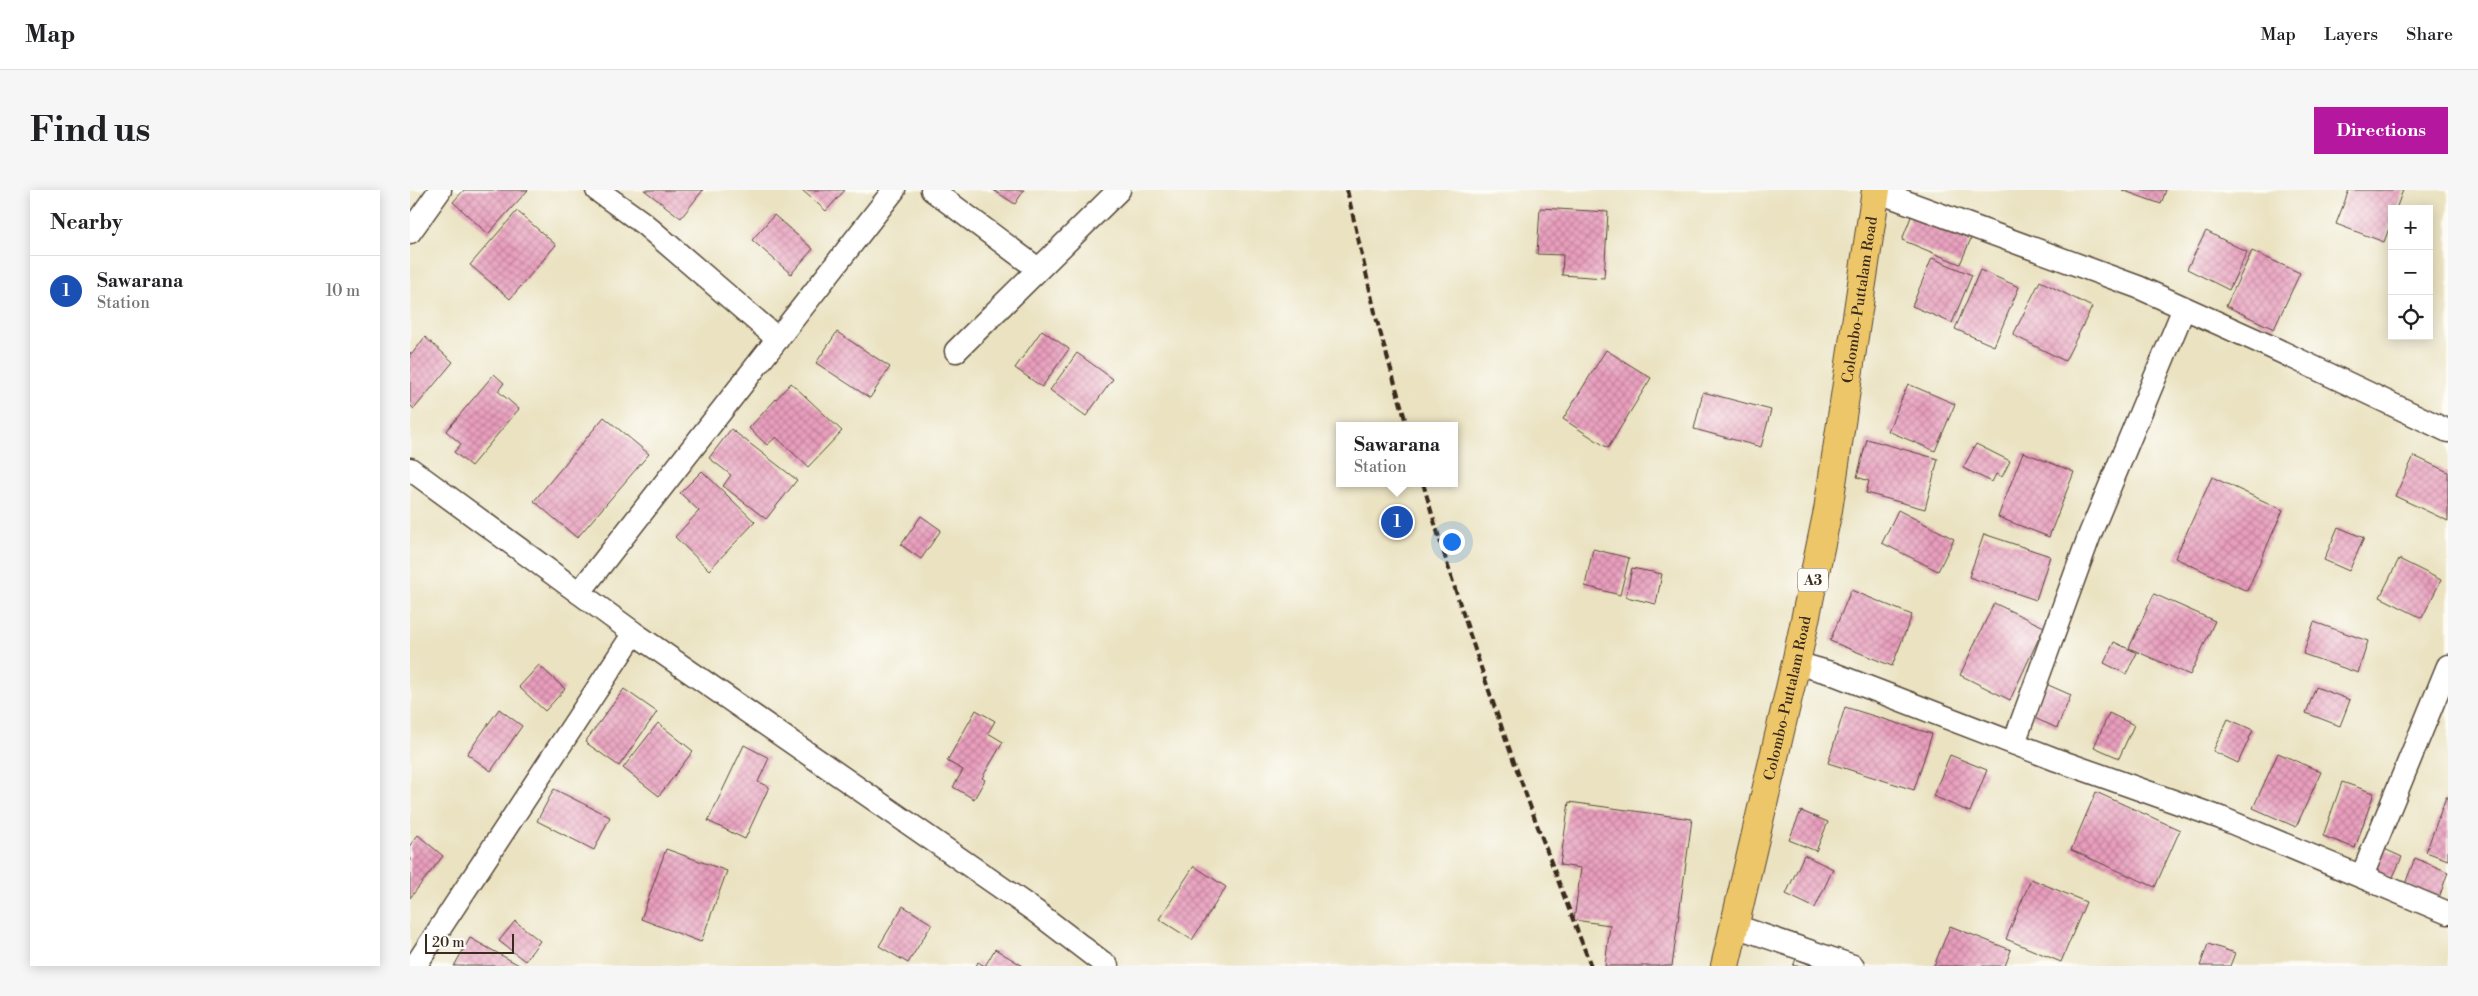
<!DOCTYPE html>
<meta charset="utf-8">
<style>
body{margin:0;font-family:"Libre Bodoni",serif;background:#f6f6f6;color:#202124}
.controls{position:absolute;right:15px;top:15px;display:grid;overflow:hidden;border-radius:0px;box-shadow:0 2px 12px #0003}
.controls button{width:45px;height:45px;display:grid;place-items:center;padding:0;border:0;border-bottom:1px solid #e0e0e0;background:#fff;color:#202124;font:25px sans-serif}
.scale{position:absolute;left:15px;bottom:12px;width:89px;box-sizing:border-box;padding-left:5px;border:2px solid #3b2a1e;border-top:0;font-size:14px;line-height:18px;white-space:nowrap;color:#3b2a1e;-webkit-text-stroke:4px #fdfcf7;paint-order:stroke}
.you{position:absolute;left:1041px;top:351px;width:18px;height:18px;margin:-12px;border:4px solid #fff;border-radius:50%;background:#1a73e8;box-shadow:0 0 0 8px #1a73e833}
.badge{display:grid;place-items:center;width:32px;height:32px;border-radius:50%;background:#b5179e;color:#fff;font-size:16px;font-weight:700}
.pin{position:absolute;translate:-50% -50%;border:2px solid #fff;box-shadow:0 1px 5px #0006}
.popup{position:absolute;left:926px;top:232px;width:122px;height:65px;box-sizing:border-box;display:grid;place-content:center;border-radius:0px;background:#fff;filter:drop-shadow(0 1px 4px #0005);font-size:16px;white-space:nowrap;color:#757577}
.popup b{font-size:19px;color:#202124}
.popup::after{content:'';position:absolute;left:50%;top:100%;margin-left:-10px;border:10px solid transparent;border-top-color:#fff}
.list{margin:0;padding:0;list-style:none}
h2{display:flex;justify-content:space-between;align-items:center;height:65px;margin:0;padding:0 20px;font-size:21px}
h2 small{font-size:16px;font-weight:400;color:#757577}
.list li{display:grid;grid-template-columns:32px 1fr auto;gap:15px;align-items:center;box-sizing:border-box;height:70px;padding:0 20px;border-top:1px solid #e0e0e0}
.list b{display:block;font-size:19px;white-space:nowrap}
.list p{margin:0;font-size:16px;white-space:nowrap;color:#757577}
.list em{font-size:16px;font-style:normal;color:#757577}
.icon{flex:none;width:28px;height:28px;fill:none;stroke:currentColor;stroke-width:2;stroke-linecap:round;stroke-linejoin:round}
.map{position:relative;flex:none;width:2038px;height:776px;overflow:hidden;border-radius:0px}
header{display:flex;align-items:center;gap:30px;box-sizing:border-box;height:70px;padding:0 25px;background:#fff;border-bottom:1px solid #e0e0e0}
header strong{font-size:24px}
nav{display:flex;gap:28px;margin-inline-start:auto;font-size:18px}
.intro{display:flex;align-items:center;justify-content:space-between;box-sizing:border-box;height:120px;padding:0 30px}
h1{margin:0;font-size:35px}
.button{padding:12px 22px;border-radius:0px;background:#b5179e;color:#fff;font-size:18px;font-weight:700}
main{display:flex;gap:30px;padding:0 30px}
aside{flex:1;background:#fff;border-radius:0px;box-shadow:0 2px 12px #0003}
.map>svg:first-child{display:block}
.building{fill:url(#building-cross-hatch)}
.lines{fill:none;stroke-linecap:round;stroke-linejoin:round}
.street-casing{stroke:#554636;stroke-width:25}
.highway-casing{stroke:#554636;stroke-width:30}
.street{stroke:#fff;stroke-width:22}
.highway{stroke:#ecc669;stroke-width:28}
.rail{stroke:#3b2a1e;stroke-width:4;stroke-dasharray:8 4;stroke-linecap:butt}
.labels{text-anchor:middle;stroke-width:4;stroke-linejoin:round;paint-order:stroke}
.shield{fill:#fdfcf7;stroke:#75695f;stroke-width:1}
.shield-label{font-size:14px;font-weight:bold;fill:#3b2a1e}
.street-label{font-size:15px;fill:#3b2a1e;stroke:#fdfcf7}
</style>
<header>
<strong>Map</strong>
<nav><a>Map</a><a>Layers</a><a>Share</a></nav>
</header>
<div class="intro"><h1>Find us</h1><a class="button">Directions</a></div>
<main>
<aside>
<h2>Nearby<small></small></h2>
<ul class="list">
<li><span class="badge" style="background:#1a4fb4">1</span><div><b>Sawarana</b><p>Station</p></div><em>10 m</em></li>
</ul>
</aside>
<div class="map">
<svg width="2038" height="776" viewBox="0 0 2038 776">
<defs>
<pattern id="building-cross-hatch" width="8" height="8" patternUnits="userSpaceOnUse" patternTransform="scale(1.25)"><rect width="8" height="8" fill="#e99ebd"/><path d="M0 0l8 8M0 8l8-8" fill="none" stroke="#be8199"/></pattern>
</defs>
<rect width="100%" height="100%" fill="#fdfcf7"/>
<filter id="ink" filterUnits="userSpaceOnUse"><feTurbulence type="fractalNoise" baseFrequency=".02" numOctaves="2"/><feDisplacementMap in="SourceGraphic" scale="10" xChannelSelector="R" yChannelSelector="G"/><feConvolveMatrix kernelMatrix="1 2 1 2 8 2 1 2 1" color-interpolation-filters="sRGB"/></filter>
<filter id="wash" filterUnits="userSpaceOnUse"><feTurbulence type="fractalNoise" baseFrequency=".0096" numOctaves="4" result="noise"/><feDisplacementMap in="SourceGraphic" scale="20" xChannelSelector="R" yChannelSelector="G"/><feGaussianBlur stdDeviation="1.12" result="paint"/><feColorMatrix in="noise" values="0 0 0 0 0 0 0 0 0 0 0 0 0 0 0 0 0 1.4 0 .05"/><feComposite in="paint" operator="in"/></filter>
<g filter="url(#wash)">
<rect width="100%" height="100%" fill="#eae2c1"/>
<g id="blocks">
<!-- building -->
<path class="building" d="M 54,0 L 118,0 L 78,44 L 43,12 Z
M 234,0 L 293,0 L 271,28 Z
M 392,0 L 435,0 L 416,21 Z
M 583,0 L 614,0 L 605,14 Z
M 1712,0 L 1756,0 L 1751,14 Z
M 1939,0 L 1993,0 L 1986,19 L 1982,19 L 1982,30 L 1974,52 L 1926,34 Z
M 1130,18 L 1198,22 L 1194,88 L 1152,85 L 1153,65 L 1127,64 Z
M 1504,19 L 1563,44 L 1550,74 L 1492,50 Z
M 107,21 L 146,55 L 100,109 L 60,75 Z
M 364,25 L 403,59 L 381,84 L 342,50 Z
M 1796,41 L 1837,62 L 1819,100 L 1777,79 Z
M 1842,61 L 1890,83 L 1864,139 L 1816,116 Z
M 1522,68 L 1562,85 L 1542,133 L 1502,116 Z
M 1570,80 L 1609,97 L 1584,156 L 1545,139 Z
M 1630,91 L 1682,117 L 1655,171 L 1603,145 Z
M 632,140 L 659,159 L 632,197 L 605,178 Z
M 427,142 L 480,177 L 460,208 L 406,173 Z
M 15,147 L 43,172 L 4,219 L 0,215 L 0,162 L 2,164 Z
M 1196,160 L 1241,188 L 1198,258 L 1153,229 Z
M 667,163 L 703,189 L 676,226 L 640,200 Z
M 84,184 L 94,193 L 88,201 L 109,219 L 61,276 L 44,262 L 51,254 L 36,241 Z
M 381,193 L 432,241 L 398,277 L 366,247 L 357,255 L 339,238 Z
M 1498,194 L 1545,214 L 1525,261 L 1478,241 Z
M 1293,202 L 1361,220 L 1351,257 L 1284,239 Z
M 194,227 L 239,264 L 167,348 L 124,311 Z
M 321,239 L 387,290 L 356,329 L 313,296 L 321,285 L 299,268 Z
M 1457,249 L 1528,269 L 1515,319 L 1456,303 L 1459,291 L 1447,287 Z
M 1566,254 L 1600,271 L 1592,287 L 1586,284 L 1582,292 L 1553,278 Z
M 1613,262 L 1664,282 L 1639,347 L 1588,327 Z
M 2004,266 L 2038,282 L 2038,331 L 1985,306 Z
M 292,281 L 345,332 L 299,380 L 265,347 L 289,321 L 270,303 Z
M 1802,287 L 1873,320 L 1837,401 L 1765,368 Z
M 1488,320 L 1544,349 L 1528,381 L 1472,353 Z
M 511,326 L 531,340 L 511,369 L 491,355 Z
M 1928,337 L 1954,348 L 1939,381 L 1914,370 Z
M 1574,344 L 1640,366 L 1626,410 L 1559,387 Z
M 1183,359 L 1219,368 L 1210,405 L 1175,396 Z
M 1989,369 L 2031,390 L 2012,428 L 1970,407 Z
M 1222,378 L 1252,384 L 1246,414 L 1216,407 Z
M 1441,400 L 1502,425 L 1482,476 L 1420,451 Z
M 1744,404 L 1805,431 L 1780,485 L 1719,458 Z
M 1584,413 L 1634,437 L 1600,510 L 1550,485 Z
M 1904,432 L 1958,451 L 1948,483 L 1893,464 Z
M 1704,452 L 1727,463 L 1716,484 L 1694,473 Z
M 129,475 L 155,499 L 135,521 L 109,497 Z
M 1636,494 L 1661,505 L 1647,538 L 1622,527 Z
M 1906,497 L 1940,510 L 1930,536 L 1896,523 Z
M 214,499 L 247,522 L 209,576 L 175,552 Z
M 1435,517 L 1522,544 L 1504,600 L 1418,573 Z
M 89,519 L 112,536 L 81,581 L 57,564 Z
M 566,520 L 585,531 L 578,543 L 593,552 L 572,588 L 575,590 L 564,609 L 543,597 L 553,580 L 537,571 Z
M 1699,523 L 1724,535 L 1709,568 L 1684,557 Z
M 1818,529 L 1843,540 L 1828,573 L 1803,561 Z
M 248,533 L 283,561 L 249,606 L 213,578 Z
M 334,555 L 359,568 L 348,592 L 359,597 L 335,649 L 298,631 Z
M 1868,563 L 1911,582 L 1886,637 L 1843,618 Z
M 1540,565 L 1577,580 L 1560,622 L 1523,606 Z
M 1932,592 L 1964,603 L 1945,658 L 1913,646 Z
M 144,599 L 200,627 L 184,660 L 127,631 Z
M 1686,602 L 1770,640 L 1745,697 L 1661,660 Z
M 2036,607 L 2038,607 L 2038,670 L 2016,662 Z
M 1159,612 L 1282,629 L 1262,776 L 1195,776 L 1200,735 L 1164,730 L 1171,678 L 1150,675 Z
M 1391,621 L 1418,632 L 1406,661 L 1379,650 Z
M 8,645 L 33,666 L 0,708 L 0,655 Z
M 1970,657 L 1992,667 L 1982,689 L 1960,678 Z
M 256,659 L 317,681 L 291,752 L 231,729 Z
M 1394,665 L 1423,679 L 1405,718 L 1376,704 Z
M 2005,668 L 2038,682 L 2029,708 L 1995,694 Z
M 784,676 L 816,697 L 782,750 L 749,729 Z
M 1621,689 L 1676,712 L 1651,772 L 1596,749 Z
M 493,716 L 522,734 L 498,773 L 469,756 Z
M 105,731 L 130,751 L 115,771 L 89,751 Z
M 1540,736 L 1601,760 L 1595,776 L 1524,776 Z
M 60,748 L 109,775 L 108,776 L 44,776 Z
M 1798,754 L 1825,763 L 1820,776 L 1790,776 Z
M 585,759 L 613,776 L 566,776 L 568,772 L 575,776 Z
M 1386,769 L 1403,776 L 1383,776 Z"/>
</g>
</g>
<g filter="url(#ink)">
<use href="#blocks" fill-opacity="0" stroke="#554636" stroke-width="1"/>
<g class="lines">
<!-- street casing -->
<g class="street-casing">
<path id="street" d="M 187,0 L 233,33 L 368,149
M 522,0 L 628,79
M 1466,1 L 1728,97 L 1861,157 L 2038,241
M 0,42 L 30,0
M 546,161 L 709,0
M 0,279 L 224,443 L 625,721 L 697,776
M 169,403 L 484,0
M 1386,473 L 1421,483 L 1647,570 L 1811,628 L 2038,723
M 1604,553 L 1680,344 L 1774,118
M 1952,686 L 2038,476
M 1325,736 L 1443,776
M 5,776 L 224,443"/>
</g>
<!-- highway casing -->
<g class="highway-casing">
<g id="highway">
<path id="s1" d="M 1315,776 L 1386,473 L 1418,320 L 1466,0"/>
</g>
</g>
<!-- street -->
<use href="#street" class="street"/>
<!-- highway -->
<use href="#highway" class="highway"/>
<!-- rail -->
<path class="rail" d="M 937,0 L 967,131 L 997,236
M 1013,293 C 1060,457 1119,617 1181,776"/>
</g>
</g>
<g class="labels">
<!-- shield labels -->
<rect class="shield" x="1388" y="378.5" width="30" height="23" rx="4"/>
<g class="shield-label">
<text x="1403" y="395">A3</text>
</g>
<!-- street labels -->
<g class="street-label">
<text dy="5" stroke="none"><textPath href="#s1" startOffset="680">Colombo-Puttalam Road</textPath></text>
<text dy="5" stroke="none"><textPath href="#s1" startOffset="275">Colombo-Puttalam Road</textPath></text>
</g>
</g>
</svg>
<div class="controls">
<button>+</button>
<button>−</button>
<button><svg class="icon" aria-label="locate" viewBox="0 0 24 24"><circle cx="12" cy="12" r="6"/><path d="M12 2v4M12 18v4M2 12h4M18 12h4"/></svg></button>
</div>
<div class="scale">20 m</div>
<div class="you"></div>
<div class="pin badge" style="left:987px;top:332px;background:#1a4fb4">1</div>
<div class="popup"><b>Sawarana</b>Station</div>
</div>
</main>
